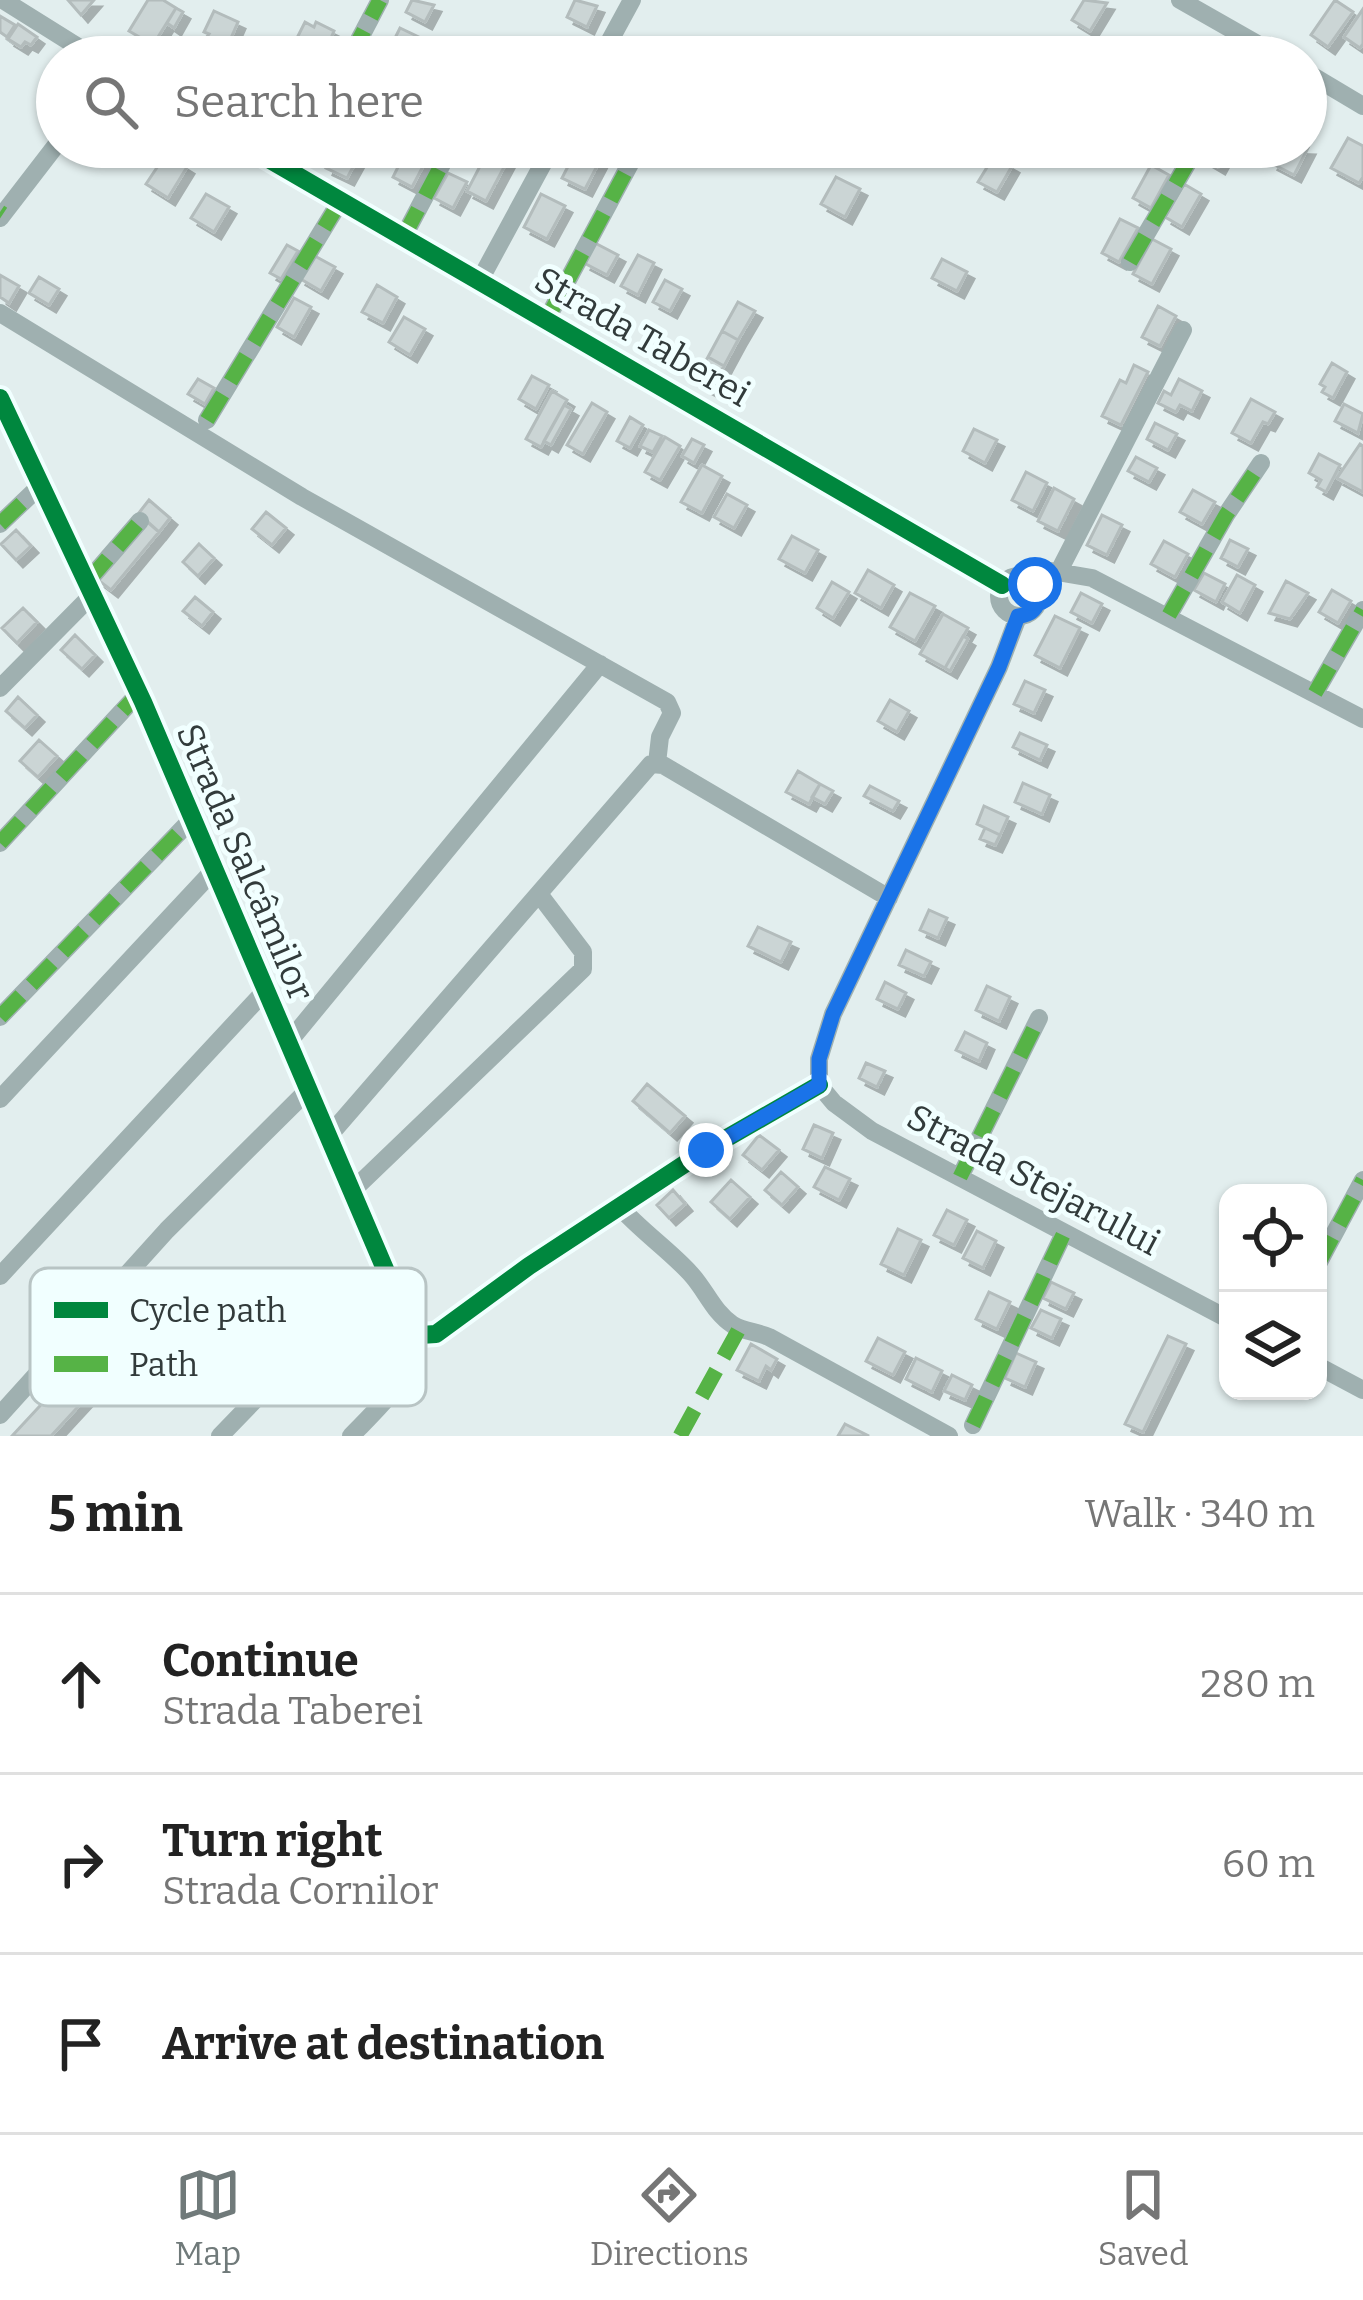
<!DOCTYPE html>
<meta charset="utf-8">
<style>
body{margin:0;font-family:Bitter,serif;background:#f6f6f6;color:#222}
.controls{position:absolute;right:36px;bottom:36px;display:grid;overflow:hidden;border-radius:24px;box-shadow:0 3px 9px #0004}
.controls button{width:108px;height:108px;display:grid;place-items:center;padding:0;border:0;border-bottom:3px solid #e0e0e0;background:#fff;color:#222;font:60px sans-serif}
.stop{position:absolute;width:36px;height:36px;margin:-27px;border:9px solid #1a73e8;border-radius:50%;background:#fff}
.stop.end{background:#1a73e8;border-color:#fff;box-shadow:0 3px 12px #0008}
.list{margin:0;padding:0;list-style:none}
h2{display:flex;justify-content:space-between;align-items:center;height:156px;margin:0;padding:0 48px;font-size:51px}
h2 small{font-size:39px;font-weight:400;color:#767676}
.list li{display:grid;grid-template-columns:78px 1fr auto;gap:36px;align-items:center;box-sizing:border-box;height:180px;padding:0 48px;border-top:3px solid #e0e0e0}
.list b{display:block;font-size:45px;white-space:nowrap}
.list p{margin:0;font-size:39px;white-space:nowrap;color:#767676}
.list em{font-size:39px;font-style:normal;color:#767676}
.icon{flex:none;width:66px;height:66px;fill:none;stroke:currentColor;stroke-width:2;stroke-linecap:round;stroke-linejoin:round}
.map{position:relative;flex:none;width:1363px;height:1436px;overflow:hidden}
.search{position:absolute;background:#fff;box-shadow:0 3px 9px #0004;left:36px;right:36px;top:36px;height:132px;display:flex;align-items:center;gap:30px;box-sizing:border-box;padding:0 42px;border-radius:66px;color:#767676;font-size:45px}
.sheet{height:696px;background:#fff}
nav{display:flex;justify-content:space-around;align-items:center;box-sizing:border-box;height:168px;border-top:3px solid #e0e0e0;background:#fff;font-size:33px;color:#767676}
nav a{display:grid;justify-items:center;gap:6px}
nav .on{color:#707a7a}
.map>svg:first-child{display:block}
.building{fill:#cbd5d5;stroke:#b3bcbc;stroke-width:3;filter:url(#shadow)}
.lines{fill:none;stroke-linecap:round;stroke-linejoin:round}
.minor{stroke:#9fb0b0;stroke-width:18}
.quiet{stroke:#56b346;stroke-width:15;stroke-dasharray:30 15;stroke-linecap:butt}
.cycleway-casing{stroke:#f1ffff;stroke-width:26}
.cycleway{stroke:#00873e;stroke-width:18}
.route{stroke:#1a73e8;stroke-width:15}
.labels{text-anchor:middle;stroke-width:10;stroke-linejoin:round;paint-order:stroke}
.street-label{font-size:36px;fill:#323b3b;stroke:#f1ffff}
.key{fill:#f1ffff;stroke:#b8c4c4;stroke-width:3}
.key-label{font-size:33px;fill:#323b3b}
</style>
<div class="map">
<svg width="1363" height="1436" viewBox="0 0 1363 1436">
<defs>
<filter id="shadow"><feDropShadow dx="7" dy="7" stdDeviation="0" flood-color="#0004"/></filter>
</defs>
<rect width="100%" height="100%" fill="#e2eeee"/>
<!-- building -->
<path class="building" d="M 68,0 L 94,0 L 81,15 Z
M 148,0 L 163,0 L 176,8 L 153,45 L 129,31 Z
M 412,0 L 434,5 L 425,22 L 406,12 Z
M 575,0 L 597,6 L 587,27 L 567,17 Z
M 1084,0 L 1107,3 L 1090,31 L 1072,20 Z
M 1335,0 L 1353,12 L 1328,47 L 1311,35 Z
M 176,8 L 183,12 L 174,28 L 167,23 Z
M 1363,9 L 1363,44 L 1360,48 L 1344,37 Z
M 214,11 L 238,22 L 227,47 L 206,38 L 209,34 L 204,32 Z
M 0,16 L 15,25 L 7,37 L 0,32 Z
M 305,22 L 314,27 L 316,22 L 334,31 L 331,38 L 335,40 L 323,57 L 302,57 L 291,50 Z
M 18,24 L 37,37 L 31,45 L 25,42 L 21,47 L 8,39 Z
M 400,28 L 421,38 L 417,57 L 390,48 Z
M 1151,46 L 1169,56 L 1169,57 L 1144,57 Z
M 1348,138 L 1363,146 L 1363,177 L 1359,183 L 1331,168 Z
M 336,147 L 363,149 L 347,178 L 326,168 Z
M 408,147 L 428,157 L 412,187 L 393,177 Z
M 490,147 L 511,154 L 486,201 L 467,191 Z
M 578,147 L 606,149 L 585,189 L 562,178 Z
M 1206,147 L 1229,147 L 1218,167 L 1201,157 Z
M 1280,147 L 1308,148 L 1294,175 L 1271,163 Z
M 166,154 L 187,167 L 168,198 L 146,184 Z
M 994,156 L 1012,166 L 997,192 L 978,182 Z
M 1151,165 L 1169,175 L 1151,208 L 1133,198 Z
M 448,173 L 467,182 L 453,208 L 434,198 Z
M 836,177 L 860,189 L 845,217 L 821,204 Z
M 1184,184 L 1201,194 L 1182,227 L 1165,217 Z
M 206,194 L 229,207 L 214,232 L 191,218 Z
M 541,194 L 565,206 L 547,239 L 524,227 Z
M 1120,219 L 1138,228 L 1119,262 L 1102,253 Z
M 1152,239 L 1171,249 L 1152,284 L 1133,274 Z
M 595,243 L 618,255 L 607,275 L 584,263 Z
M 287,245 L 298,251 L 281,279 L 270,273 Z
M 313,255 L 335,267 L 321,291 L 299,278 Z
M 638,255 L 654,263 L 638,295 L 621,286 Z
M 942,259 L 967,272 L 957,291 L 932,278 Z
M 0,275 L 19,286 L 9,303 L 0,297 Z
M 39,277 L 59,289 L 49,305 L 29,293 Z
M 665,280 L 682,289 L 670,311 L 653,302 Z
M 377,285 L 397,297 L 383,323 L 362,312 Z
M 294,298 L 311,307 L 294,337 L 277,327 Z
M 738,302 L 755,311 L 738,340 L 722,331 Z
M 1158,306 L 1176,316 L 1160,346 L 1142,337 Z
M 404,317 L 425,329 L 410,355 L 389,342 Z
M 722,331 L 738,340 L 724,366 L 708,357 Z
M 708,357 L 724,366 L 711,390 L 694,381 Z
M 1332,363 L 1347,372 L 1333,398 L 1322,392 L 1325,387 L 1320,384 Z
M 1134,365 L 1148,372 L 1121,425 L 1102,416 L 1120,380 L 1126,383 Z
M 532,376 L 549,385 L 536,409 L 519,399 Z
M 198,379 L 214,388 L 205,404 L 188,394 Z
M 1179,379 L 1202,391 L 1192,411 L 1180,405 L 1176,412 L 1158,403 L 1164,391 L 1171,395 Z
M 552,391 L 567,400 L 541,447 L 526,439 Z
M 1251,399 L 1275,412 L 1268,424 L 1263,422 L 1251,443 L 1232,433 Z
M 592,403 L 607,412 L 583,454 L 567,445 Z
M 1344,404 L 1363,414 L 1358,433 L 1335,421 Z
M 564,405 L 571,409 L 551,445 L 544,441 Z
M 630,417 L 643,425 L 630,448 L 617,441 Z
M 1155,423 L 1177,434 L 1168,450 L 1147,439 Z
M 974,429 L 997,440 L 985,463 L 963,451 Z
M 649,430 L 662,436 L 653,452 L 640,446 Z
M 665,437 L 680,446 L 660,480 L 645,472 Z
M 692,439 L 704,445 L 694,463 L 682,456 Z
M 1360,444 L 1363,446 L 1363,492 L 1337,478 Z
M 1319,454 L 1340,465 L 1326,492 L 1317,487 L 1321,480 L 1309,473 Z
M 1136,457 L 1157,468 L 1149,482 L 1128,471 Z
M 702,465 L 722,476 L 702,513 L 681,502 Z
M 1026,472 L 1047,483 L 1033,511 L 1012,500 Z
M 1054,488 L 1074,499 L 1058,531 L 1038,521 Z
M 1193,490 L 1215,502 L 1202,524 L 1180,512 Z
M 727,494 L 747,505 L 734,528 L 714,517 Z
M 149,500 L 170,518 L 159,532 L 138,514 Z
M 266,512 L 286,528 L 272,545 L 252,529 Z
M 1102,515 L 1122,525 L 1107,555 L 1087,545 Z
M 147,521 L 159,532 L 111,590 L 98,580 Z
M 16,530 L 31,546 L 16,560 L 1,544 Z
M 792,536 L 818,550 L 805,573 L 779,559 Z
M 1230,540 L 1248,549 L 1238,567 L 1221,558 Z
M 1164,541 L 1188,554 L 1175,577 L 1151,564 Z
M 199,544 L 214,558 L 198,576 L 183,562 Z
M 868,570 L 894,585 L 881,608 L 855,593 Z
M 1204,573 L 1225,584 L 1216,602 L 1194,590 Z
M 1237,575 L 1255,585 L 1240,613 L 1222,602 Z
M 1286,581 L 1308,593 L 1290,619 L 1269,613 Z
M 832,582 L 849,592 L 833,618 L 817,608 Z
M 1332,590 L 1351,601 L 1338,623 L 1319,612 Z
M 910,593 L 935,606 L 915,641 L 890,627 Z
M 1081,593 L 1102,604 L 1092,623 L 1071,612 Z
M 195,597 L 213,612 L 202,626 L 183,611 Z
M 23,608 L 37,622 L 17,643 L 2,628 Z
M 943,614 L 968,628 L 945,668 L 920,654 Z
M 1055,616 L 1080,628 L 1060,668 L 1035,655 Z
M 75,635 L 95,655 L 82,669 L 61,650 Z
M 963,636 L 968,639 L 950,671 L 945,668 Z
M 1025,681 L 1045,690 L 1034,713 L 1014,704 Z
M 18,697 L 37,715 L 25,728 L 6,711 Z
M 890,700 L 909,711 L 897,732 L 878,721 Z
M 1020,733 L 1047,745 L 1040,760 L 1013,747 Z
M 39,740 L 57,756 L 38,777 L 20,761 Z
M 798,771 L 820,784 L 809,804 L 786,792 Z
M 1023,783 L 1050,795 L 1042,814 L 1015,802 Z
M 820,784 L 833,791 L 825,804 L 812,797 Z
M 870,786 L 899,801 L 893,811 L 864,796 Z
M 984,806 L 1008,817 L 1000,835 L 977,824 Z
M 985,828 L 1000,835 L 995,845 L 980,839 Z
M 929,910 L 947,918 L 938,938 L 920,930 Z
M 758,927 L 791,942 L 781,962 L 748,946 Z
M 906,950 L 931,962 L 924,976 L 899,965 Z
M 885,982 L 906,993 L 898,1009 L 877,999 Z
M 987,986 L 1010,997 L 999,1021 L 976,1010 Z
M 965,1032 L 987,1043 L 979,1061 L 956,1050 Z
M 866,1063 L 885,1071 L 877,1087 L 859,1078 Z
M 647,1084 L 685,1116 L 670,1133 L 633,1101 Z
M 814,1125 L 833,1133 L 822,1158 L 803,1149 Z
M 759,1135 L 779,1150 L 762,1170 L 743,1155 Z
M 825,1167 L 850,1179 L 839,1200 L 814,1187 Z
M 781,1172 L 798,1187 L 782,1205 L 765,1190 Z
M 731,1180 L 750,1197 L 730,1219 L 711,1202 Z
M 673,1190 L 685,1204 L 669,1218 L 657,1205 Z
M 947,1210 L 967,1220 L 954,1245 L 934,1235 Z
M 898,1229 L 921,1240 L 904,1275 L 881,1264 Z
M 977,1231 L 996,1241 L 983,1268 L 963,1258 Z
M 1051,1282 L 1074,1293 L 1066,1309 L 1043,1298 Z
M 989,1292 L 1010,1302 L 997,1329 L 976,1319 Z
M 1041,1310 L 1061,1319 L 1052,1338 L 1031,1328 Z
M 127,1312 L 148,1331 L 51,1436 L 12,1436 Z
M 1168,1336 L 1186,1344 L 1143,1432 L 1125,1424 Z
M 878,1338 L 905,1352 L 893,1375 L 866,1361 Z
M 751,1344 L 777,1359 L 771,1370 L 766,1366 L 759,1381 L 737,1370 Z
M 1016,1353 L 1036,1362 L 1025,1387 L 1005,1378 Z
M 916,1358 L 942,1371 L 932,1392 L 906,1379 Z
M 952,1375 L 972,1385 L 965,1400 L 944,1391 Z
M 845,1424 L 869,1436 L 838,1436 Z"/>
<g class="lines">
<!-- minor -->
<path class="minor" d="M 3,0 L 94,57
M 1180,0 L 1280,57
M 350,57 L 380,0
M 601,57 L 632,0
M 1306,72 L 1363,106
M 248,147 L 1002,585
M 289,171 L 302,147
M 0,218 L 57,144
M 404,236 L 451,147
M 1130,262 L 1197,147
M 480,280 L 552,147
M 0,313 L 302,497 L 667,702 L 672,713 L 660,737 L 657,763
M 547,319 L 639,147
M 0,398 L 143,702 L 411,1330 L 420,1335 L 436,1334 L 529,1266 L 706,1150 L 819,1085
M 207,420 L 341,200
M 0,524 L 42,484
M 1059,571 L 1183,330
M999 596a20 20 0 1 1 40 0a20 20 0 1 1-40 0Z
M 1031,579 L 1051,571 L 1092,578 L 1363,719
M 88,581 L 140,521
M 1169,615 L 1226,515 L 1261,463
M 0,688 L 94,593
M 1315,693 L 1363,610
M 0,843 L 139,693
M 0,1017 L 191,820
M 287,1044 L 600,664
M 819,1085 L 819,1059 L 833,1014 L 999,667 L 1018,617
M 819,1085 L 834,1103 L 872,1131 L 1228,1319
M 0,1099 L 213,871
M 327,1138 L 651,764 L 663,765 L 889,898
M 960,1177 L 1039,1018
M 351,1192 L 583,969 L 583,952 L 539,894
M 619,1206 C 641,1231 668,1249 690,1273 C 706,1290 713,1312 733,1325 C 743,1331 757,1332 769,1337 L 949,1436
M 1318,1264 L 1363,1180
M 0,1276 L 264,992
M 1318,1366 L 1363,1390
M 0,1415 L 167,1230 L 307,1091
M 973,1425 L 1064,1233
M 220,1436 L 382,1268
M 351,1436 C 378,1408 415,1375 420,1335"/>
<!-- quiet -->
<path class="quiet" d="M 350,57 L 380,0
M 1249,57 L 1257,44
M 0,212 L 3,214
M 404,236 L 451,147
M 1130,262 L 1197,147
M 547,319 L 639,147
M 207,420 L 341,200
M 0,524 L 42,484
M 88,581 L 140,521
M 1169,615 L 1226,515 L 1261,463
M 1315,693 L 1363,610
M 0,843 L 139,693
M 0,1017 L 191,820
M 960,1177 L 1039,1018
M 1318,1264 L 1363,1180
M 973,1425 L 1064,1233
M 680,1436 L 739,1329"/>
<!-- cycleway casing -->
<g class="cycleway-casing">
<path id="cycleway" d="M 248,147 L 1002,585
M 0,398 L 143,702 L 411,1330 L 420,1335 L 436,1334 L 529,1266 L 706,1150 L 819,1085"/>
</g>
<!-- cycleway -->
<use href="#cycleway" class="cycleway"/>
</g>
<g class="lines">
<!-- route -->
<path class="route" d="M 706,1150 L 819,1085 L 819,1059 L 833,1014 L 999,667 L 1018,616 C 1036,615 1044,600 1035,584"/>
</g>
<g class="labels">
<!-- street labels -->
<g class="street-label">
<text transform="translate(643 336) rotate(30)" y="13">Strada Taberei</text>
<text transform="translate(246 862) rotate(67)" y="13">Strada Salcâmilor</text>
<text transform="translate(1034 1179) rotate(28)" y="13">Strada Stejarului</text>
</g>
</g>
<!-- legend -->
<rect x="30" y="1268" width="396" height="138" rx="18" class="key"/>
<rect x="54" y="1302" width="54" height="16" fill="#00873e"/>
<rect x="54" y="1356" width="54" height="16" fill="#56b346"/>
<g class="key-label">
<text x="129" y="1322">Cycle path</text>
<text x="129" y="1376">Path</text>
</g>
</svg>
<div class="controls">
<button><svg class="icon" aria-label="locate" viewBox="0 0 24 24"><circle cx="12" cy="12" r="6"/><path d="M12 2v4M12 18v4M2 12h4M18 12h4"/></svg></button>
<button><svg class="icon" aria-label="layers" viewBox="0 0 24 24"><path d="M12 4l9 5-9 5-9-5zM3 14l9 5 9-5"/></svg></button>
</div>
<div class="stop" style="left:1035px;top:584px"></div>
<div class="stop end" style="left:706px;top:1150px"></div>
<div class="search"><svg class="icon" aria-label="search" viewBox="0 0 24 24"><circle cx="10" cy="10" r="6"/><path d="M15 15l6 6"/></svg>Search here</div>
</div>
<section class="sheet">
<h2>5 min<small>Walk · 340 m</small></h2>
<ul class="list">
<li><svg class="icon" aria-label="ahead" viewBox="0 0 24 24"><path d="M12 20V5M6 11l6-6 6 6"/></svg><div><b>Continue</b><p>Strada Taberei</p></div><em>280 m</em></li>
<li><svg class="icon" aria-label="right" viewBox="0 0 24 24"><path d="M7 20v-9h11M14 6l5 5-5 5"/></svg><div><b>Turn right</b><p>Strada Cornilor</p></div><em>60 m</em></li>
<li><svg class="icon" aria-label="arrive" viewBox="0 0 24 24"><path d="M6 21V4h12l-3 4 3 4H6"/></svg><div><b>Arrive at destination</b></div></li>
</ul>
</section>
<nav>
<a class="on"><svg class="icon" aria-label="map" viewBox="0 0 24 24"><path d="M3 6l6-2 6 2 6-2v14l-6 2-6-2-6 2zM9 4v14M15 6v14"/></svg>Map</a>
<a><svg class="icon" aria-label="directions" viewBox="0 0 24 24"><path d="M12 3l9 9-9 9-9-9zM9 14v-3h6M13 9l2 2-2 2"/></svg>Directions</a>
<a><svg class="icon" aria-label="saved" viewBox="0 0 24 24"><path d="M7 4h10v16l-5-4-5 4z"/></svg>Saved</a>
</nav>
